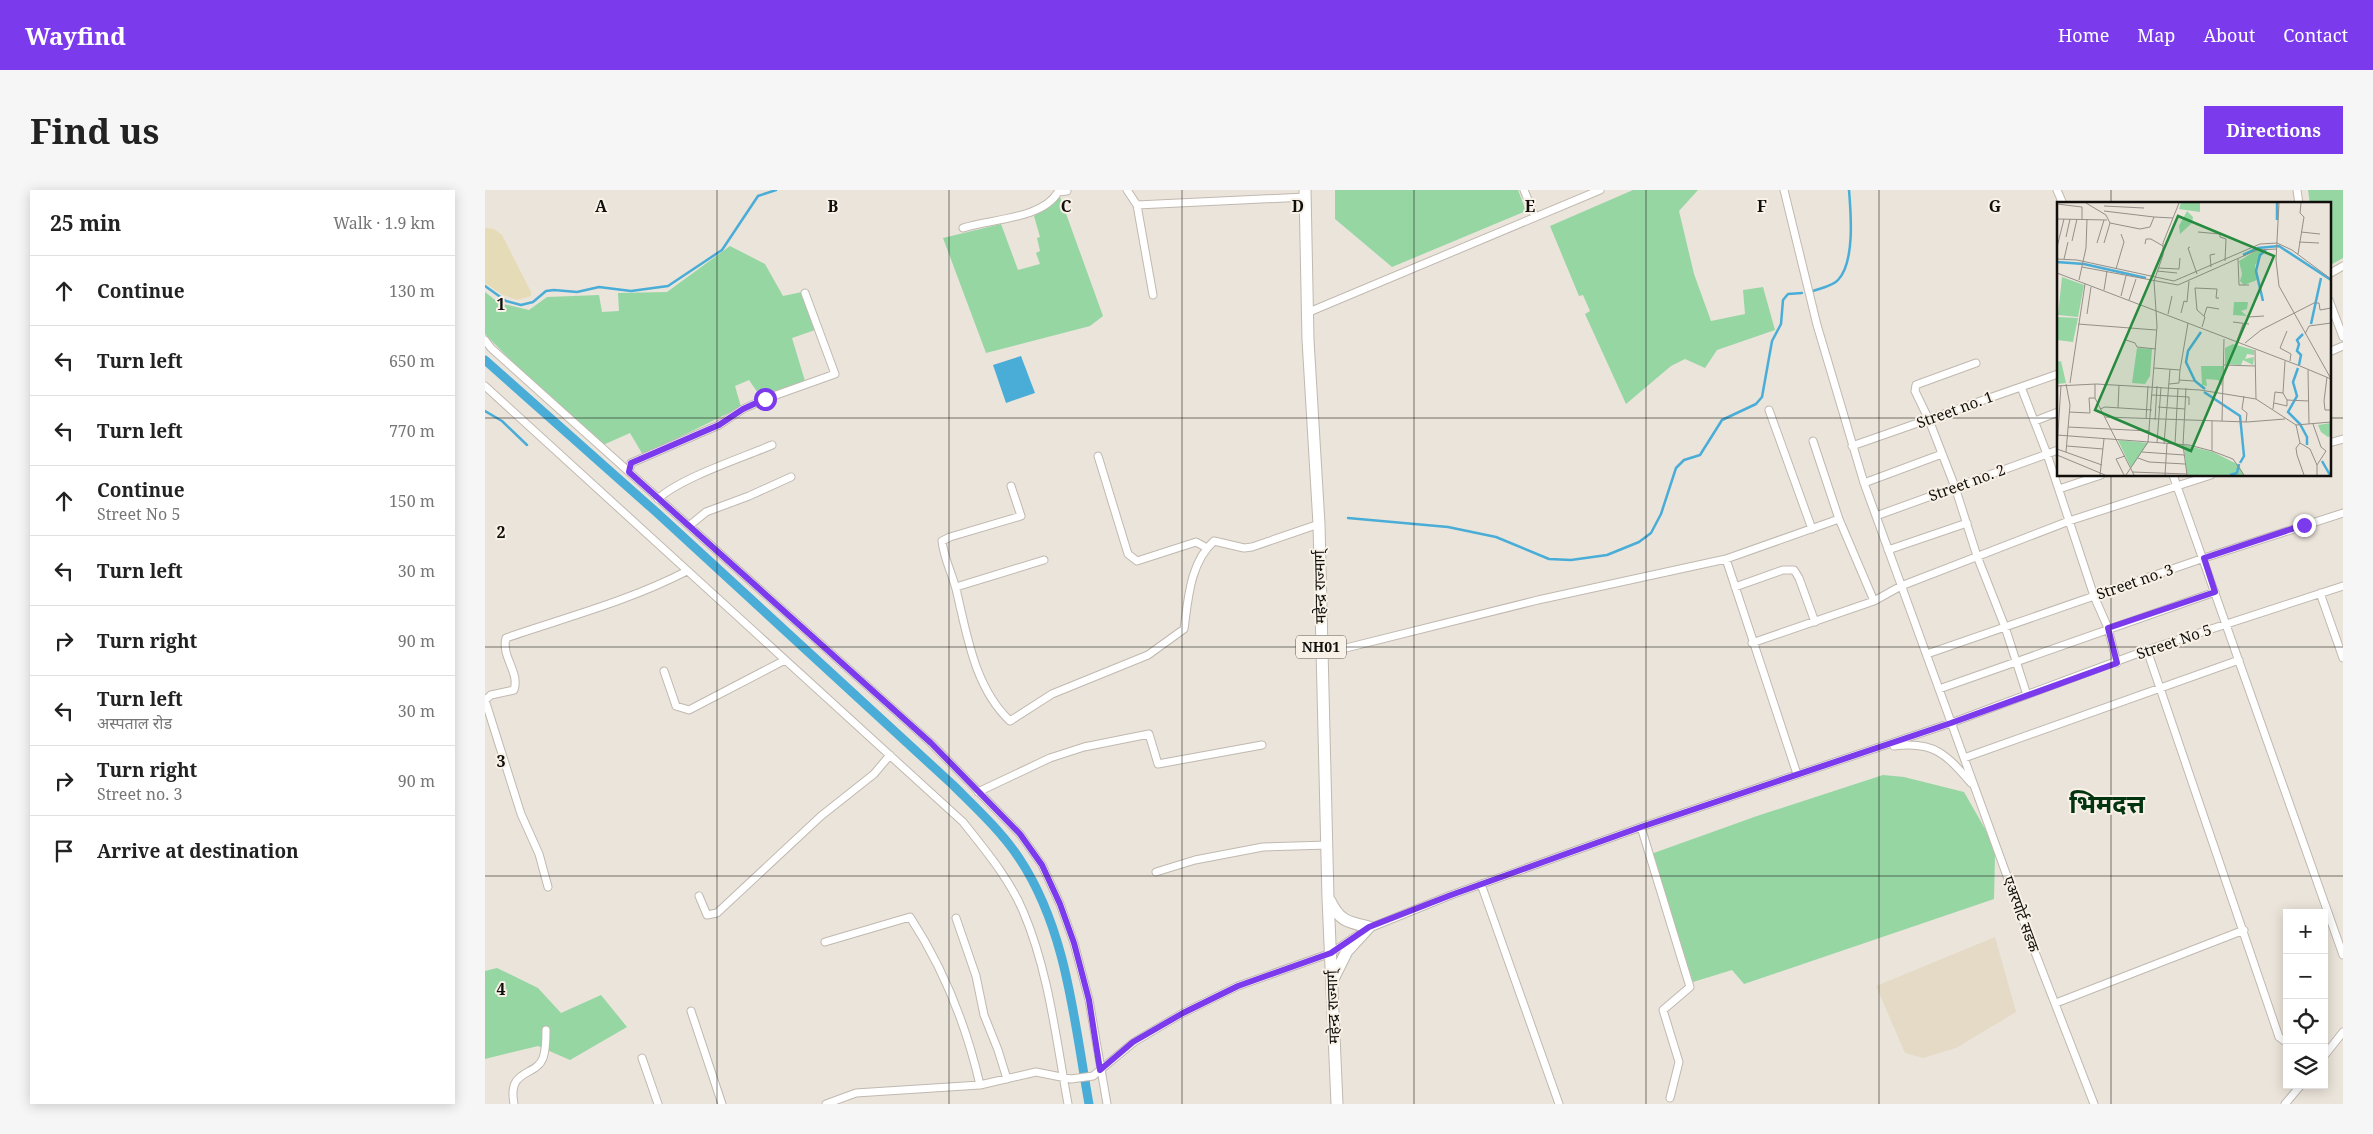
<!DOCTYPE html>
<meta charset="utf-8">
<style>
body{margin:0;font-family:"Noto Serif","Noto Sans Devanagari",serif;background:#f6f6f6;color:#222}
.controls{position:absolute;right:15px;bottom:15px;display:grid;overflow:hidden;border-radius:0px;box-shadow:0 2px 12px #0003}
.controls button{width:45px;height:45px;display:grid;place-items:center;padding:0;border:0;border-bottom:1px solid #e0e0e0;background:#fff;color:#222;font:25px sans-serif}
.stop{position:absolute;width:15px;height:15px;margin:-11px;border:4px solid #7c3aed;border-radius:50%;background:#fff}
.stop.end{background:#7c3aed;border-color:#fff;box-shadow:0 1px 5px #0008}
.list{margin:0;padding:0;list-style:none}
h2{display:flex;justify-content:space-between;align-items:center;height:65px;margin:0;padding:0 20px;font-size:21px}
h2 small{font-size:16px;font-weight:400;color:#767676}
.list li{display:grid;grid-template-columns:32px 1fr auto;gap:15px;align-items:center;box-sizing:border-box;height:70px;padding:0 20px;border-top:1px solid #e0e0e0}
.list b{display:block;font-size:19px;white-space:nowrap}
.list p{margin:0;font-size:16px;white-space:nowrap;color:#767676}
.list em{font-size:16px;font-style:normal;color:#767676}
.icon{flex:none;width:28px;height:28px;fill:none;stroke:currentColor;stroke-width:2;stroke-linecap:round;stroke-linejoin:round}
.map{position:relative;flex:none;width:1858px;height:914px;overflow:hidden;border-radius:0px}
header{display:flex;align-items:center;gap:30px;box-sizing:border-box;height:70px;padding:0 25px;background:#7c3aed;color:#fff}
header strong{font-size:24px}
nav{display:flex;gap:28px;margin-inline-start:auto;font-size:18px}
.intro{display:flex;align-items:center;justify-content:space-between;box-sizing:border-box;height:120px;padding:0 30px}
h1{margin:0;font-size:35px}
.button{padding:12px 22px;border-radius:0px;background:#7c3aed;color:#fff;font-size:18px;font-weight:700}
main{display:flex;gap:30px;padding:0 30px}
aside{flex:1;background:#fff;border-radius:0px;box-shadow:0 2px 12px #0003}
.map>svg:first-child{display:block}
.education{fill:#e5dac5}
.green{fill:#95d6a3}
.sand{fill:#e5dbb6}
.water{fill:#49add7}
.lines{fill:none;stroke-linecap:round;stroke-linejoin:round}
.stream{stroke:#49add7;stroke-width:2.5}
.canal{stroke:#49add7;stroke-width:9}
.minor-casing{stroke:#c0b9b0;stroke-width:9}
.trunk-casing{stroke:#c0b9b0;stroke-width:13}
.minor{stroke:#fff;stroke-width:7}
.trunk{stroke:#fff;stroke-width:11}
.route{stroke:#7c3aed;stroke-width:6}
.grid{fill:none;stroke:#110f0c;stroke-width:1;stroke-opacity:0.55}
.labels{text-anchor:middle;stroke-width:4;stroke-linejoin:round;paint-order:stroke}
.shield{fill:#f8f1e7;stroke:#56534e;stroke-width:1}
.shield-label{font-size:14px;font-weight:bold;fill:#110f0c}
.street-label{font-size:15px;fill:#110f0c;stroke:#f8f1e7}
.town-label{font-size:25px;font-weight:bold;fill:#033410;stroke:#f8f1e7}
.inset-river{fill:none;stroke:#49add7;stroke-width:2.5}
.inset-road{fill:none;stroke:#948f88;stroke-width:1}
.view{fill:#278b3f;fill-opacity:0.15;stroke:#278b3f;stroke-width:2.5}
.inset-edge{fill:none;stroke:#110f0c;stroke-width:2.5}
.grid-label{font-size:16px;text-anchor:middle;font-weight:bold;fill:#110f0c;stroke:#f8f1e7;stroke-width:4;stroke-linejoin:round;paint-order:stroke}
</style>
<header>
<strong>Wayfind</strong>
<nav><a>Home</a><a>Map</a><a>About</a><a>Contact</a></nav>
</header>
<div class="intro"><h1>Find us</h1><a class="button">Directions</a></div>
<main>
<aside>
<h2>25 min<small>Walk · 1.9 km</small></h2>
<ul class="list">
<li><svg class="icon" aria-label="ahead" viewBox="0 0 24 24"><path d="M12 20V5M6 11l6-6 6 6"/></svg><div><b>Continue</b></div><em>130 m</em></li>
<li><svg class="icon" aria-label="left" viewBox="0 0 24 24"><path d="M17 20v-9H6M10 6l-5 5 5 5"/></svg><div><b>Turn left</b></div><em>650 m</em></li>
<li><svg class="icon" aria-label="left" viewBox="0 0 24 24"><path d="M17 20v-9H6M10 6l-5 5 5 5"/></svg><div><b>Turn left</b></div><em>770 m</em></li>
<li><svg class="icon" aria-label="ahead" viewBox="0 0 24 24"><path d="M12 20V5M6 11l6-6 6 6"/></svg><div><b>Continue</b><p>Street No 5</p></div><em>150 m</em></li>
<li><svg class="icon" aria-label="left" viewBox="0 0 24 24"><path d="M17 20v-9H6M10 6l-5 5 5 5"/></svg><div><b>Turn left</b></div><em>30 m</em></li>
<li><svg class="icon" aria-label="right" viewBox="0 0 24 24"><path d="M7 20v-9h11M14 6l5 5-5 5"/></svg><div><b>Turn right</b></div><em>90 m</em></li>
<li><svg class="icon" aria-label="left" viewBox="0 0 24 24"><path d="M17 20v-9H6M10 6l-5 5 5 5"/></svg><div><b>Turn left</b><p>अस्पताल रोड</p></div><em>30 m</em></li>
<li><svg class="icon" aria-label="right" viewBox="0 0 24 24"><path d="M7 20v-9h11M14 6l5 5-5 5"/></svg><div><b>Turn right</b><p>Street no. 3</p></div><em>90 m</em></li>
<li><svg class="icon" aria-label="arrive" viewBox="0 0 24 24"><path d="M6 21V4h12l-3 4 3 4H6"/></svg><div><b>Arrive at destination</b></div></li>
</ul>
</aside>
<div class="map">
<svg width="1858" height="914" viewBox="0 0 1858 914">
<rect width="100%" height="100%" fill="#ebe4da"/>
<!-- education -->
<path class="education" d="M 1510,747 L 1531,822 L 1471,858 L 1438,868 L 1420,863 L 1391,796 Z"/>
<!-- green -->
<path class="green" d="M 850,0 L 1033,0 L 1041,21 L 907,77 L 850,29 Z
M 1148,0 L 1213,0 L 1194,21 L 1209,84 L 1226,131 L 1260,124 L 1258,100 L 1278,97 L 1290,140 L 1232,160 L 1220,178 L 1200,169 L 1186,176 L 1141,214 L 1100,124 L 1105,121 L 1098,105 L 1094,106 L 1065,36 Z
M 1823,0 L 1858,0 L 1858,68 L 1844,76 L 1844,14 L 1825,14 Z
M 575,7 L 618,126 L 605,136 L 501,163 L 458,48 L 516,34 L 533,80 L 555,74 L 551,63 L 555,61 L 552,48 L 555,47 L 549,26 Z
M 245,56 L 280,74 L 298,106 L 317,102 L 330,140 L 307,148 L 320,191 L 275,206 L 264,190 L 250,196 L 256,217 L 158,265 L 145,243 L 118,255 L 48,193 L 0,144 L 0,102 L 14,113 L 44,120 L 62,107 L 114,105 L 117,122 L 134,121 L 133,103 L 182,102 Z
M 1398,585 L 1419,587 L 1479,602 L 1507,651 L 1510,664 L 1509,709 L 1259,794 L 1247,780 L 1208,792 L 1166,664 L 1272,626 Z
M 12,778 L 53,798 L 76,823 L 116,805 L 142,837 L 85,870 L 53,856 L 0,869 L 0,781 Z"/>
<!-- sand -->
<path class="sand" d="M 0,38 L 9,39 L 17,45 L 46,102 L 46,106 L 32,110 L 16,104 L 0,93 Z"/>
<!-- water -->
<path class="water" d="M 536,166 L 550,203 L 521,213 L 508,175 Z"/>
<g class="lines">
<!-- stream -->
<path class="stream" d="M 0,96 L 21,111 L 36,115 L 48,112 L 61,101 L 69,100 L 92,102 L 114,97 L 146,101 L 183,96 L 237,60 L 273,6 L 291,0
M 1328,101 C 1336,98 1348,96 1353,90 C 1370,72 1366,24 1364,0
M 0,221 L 17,231 L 42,255
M 863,328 L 963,337 L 1011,347 L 1064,369 L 1086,370 L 1122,365 L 1154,352 L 1166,343 L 1176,324 L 1191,278 L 1199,270 L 1215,265 L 1237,230 L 1271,214 L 1277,207 L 1287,151 L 1296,134 L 1298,110 L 1303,104 L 1317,103"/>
<!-- canal -->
<path class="canal" d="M 0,170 L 170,321 L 468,595 C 491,618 516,641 534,668 C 582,740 589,831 604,914"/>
<!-- minor casing -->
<g class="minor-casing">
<path id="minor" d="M 642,0 L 652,15 L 668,105
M 1039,0 L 1050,27
M 1299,0 L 1332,135 L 1379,293 L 1546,752 L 1609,914
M 1572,0 L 1578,14
M 1812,0 L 1814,14
M 652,15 L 820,7
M 478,38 C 505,29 558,29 573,2 L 582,1
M 1844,84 L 1858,76
M 1844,110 L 1858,147
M 824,122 L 1115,0
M 0,150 L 6,158 L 446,553 L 535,644 L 557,675 L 575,714 L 589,753 L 604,810 L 622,914
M 1844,162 L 1858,156
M 1491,173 L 1436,193 L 1431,195 L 1430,201 L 1444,230 L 1470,297 L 1492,366 L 1520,437 L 1542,505
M 0,196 L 478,632 C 500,660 524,688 538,721 C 564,782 571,849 583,914
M 1536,197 L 1562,264 L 1609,406 L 1623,438 L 1632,473
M 1284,220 L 1327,339
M 1550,231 L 1573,222
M 1328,251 L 1354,329
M 1844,253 L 1858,249
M 1367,256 L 1573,184
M 613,266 L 643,364 L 652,371 L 711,352 L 722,358
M 144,282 L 146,273 L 234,235 L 258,219 L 280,209 L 350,184 L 320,103
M 1688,285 L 1858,765
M 1379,293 L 1457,264
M 526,296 L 536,326 L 465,347 L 457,351 C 459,369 467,383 471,399 C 482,444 489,497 525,531 L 567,504 L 663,465 L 699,439 C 703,410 705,372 729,351 L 759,358 L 767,357 L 834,334
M 1574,299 L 1616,285
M 173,309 C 195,288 257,268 287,255
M 1391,326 L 1573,260
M 204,336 L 221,322 L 264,306 L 306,287
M 1403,360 L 1482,333
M 1241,369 L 1354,329 L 1389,411
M 471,397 L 559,370
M 1250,397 L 1298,380 L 1309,380 L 1314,388 L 1330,432
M 1835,403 L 1858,468
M 1267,453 L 1389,411 L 1416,396 L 1584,331 L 1726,285
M 1662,460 L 1794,847 L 1802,853
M 837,464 L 1053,410 L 1241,369 L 1312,584
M 1442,464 L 1719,368 L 1858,323
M 179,481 L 191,516 L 204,520 L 300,470
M 1454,499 L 1730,402
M 1409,556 C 1449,551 1461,564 1486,593
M 1479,568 L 1754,470
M 493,602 L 565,568 L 599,557 L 664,544 L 673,574 L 777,555
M 1156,637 L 1205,797 L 1178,820 L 1194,872 L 1185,908
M 671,682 L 710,670 L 778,657 L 843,655
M 996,694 L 1074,914
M 63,697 L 54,664 L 36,624 L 0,510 L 6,505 L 29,500 C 35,482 16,467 21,448 C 82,427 144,411 202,381
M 214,706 L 222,725 L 232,723 L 336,626 L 389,584 L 405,565
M 471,728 L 491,786 L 499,825 L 513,860 L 522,889
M 882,739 L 966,705 L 1156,637 L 1466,533 L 1662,460 L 1858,396
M 340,752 L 425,727 C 459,779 481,834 495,895
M 1571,813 L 1759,740
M 206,821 L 237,914
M 1839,866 L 1858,842
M 157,868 L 173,914
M 29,914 C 22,878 51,887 58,868 C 61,860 61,849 61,840
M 341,914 L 371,903 L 495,895 L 551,882 L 586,889 L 608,886 L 649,852 L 698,823 L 753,796 L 846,763 L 871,746
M 1800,914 L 1816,895"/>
</g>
<!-- trunk casing -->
<g class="trunk-casing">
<path id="trunk" d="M 820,0 L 823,150 L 834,334 L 843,708 L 852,914
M 845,711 C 855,732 864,732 884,737 L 862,761 L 848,789"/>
</g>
<!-- minor -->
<use href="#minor" class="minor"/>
<!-- trunk -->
<use href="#trunk" class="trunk"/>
</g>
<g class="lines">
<!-- route -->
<path class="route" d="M 280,209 L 258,219 L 234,235 L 146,273 L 144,282 L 446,553 L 535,644 L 557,675 L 575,714 L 589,753 L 604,810 L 615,880 L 648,852 L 698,823 L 753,796 L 846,763 L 884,737 L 966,705 L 1156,637 L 1466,533 L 1632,473 L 1623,438 L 1730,402 L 1719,368 L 1819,335"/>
</g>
<!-- grid -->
<path class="grid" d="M 232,0 L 232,914M 464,0 L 464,914M 697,0 L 697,914M 929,0 L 929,914M 1161,0 L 1161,914M 1394,0 L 1394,914M 1626,0 L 1626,14M 0,228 L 1573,228M 1844,228 L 1858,228M 1626,285 L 1626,914M 0,457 L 1858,457M 0,686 L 1858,686"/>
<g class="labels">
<!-- shield labels -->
<rect class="shield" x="811" y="445.5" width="50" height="23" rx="4"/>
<g class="shield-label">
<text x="836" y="462">NH01</text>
</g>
<!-- street labels -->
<g class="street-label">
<text transform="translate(1470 220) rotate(-20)" y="5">Street no. 1</text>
<text transform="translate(1482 293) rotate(-20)" y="5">Street no. 2</text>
<text transform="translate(1650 392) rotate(-19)" y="5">Street no. 3</text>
<text transform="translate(835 397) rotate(-91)" y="5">महेन्द्र राज्मार्ग्</text>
<text transform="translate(1689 452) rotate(-19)" y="5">Street No 5</text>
<text transform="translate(1536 724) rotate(70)" y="5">एअरपोर्ट सडक</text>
<text transform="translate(848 817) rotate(-92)" y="5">महेन्द्र राज्मार्ग्</text>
</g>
<!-- town labels -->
<g class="town-label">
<text x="1622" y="623">भिमदत्त</text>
</g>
</g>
<!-- overview -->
<g transform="translate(1572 12)">
<rect width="274" height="274" fill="#ebe4da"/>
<path d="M 124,1 L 143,1 L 143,10 L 122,7 ZM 130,9 L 136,15 L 135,21 L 123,32 L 122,24 ZM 200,48 L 208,49 L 198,63 L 200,78 L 187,83 L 183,79 L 185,72 L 182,59 ZM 5,75 L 27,83 L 21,115 L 1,113 ZM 177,100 L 191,100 L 190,107 L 184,109 L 190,114 L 176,113 ZM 0,115 L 21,116 L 16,140 L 0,138 ZM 176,142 L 197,148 L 197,153 L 190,152 L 188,157 L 197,155 L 196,163 L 186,158 L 184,163 L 168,162 L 168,146 ZM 80,146 L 95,147 L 93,174 L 88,182 L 75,181 ZM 4,159 L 9,181 L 0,182 L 0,160 ZM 144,164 L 166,164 L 165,184 L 161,178 L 149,177 L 150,184 L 145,183 ZM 274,221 L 274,234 L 271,235 L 264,230 L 261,223 ZM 61,238 L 91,241 L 74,266 ZM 127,243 L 156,250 L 182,263 L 187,273 L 130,273 Z" fill="#95d6a3"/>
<path class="inset-river" d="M 220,1 L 220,18M 186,53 L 201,46 L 222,44 L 274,78M 0,60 L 27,62 L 89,76M 206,99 L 199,69 L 203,53 L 209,48M 254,122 L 264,76M 144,130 L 131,149 L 129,160 L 138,179 L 148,187M 242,163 L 244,153 L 240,149 L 242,142 L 240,138 L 246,132M 241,166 L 236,180 L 240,194 L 231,210 L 243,222 L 250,235 L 250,243M 147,190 L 183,214 L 187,254 L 183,261M 265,259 L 273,273M 173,273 L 180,271 L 182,262"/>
<path class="inset-road" d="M 29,1 L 49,13 L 53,21 L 83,27 L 93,25 L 97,15 L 116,16M 222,1 L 219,58 L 222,84 L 273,175M 0,2 L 25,5 L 25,17M 47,4 L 87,6M 47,9 L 97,15M 0,17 L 50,18M 141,30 L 163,32 L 163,35 L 169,37 L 168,59M 244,30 L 263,32M 9,35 L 13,17M 15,39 L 20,17M 242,40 L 262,41M 40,41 L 47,18M 47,41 L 53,21M 88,42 L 89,37 L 94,37 L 106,44M 0,45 L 7,17M 133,45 L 131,46 L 140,72M 241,52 L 247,15 L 243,11 L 244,1M 0,57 L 20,58 L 117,79 L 203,42 L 220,41 L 235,48 L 274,77M 7,57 L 11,40M 181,57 L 182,83 L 192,83M 25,65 L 121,83 L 200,48 L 220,47M 154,65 L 153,53 L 158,52M 101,66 L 122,67 L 123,56M 59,67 L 67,40 L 64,32M 100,69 L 120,71M 0,71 L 243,164M 22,78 L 29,46 L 30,17M 47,88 L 50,69M 64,94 L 69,74M 72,98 L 79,77M 124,111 L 127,99 L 130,100 L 132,79M 30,112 L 34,85M 111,112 L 115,94M 147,114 L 150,105 L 162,107M 176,120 L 192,122M 189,121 L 191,115 L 207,114M 21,122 L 99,128M 145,125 L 148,115 L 140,108 L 138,86 L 160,87 L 159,96 L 162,96M 230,129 L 223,146 L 234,152 L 233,159M 248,132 L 252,124 L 274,121M 69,138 L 78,141 L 80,145 L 99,147M 180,139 L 186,122M 188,141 L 204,128 L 257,101 L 262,101 L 263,108 L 274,106M 198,148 L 199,197M 167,163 L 198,164M 243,164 L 274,177M 97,166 L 123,168 L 131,121M 251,168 L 252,222M 270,175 L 267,199 L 268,208 L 274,208M 122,178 L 137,179M 13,181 L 28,82M 9,182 L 13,203 L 9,250M 38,182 L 38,196 L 77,273M 112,182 L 122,181 L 123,168M 0,184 L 39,182 L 143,188 L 199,197 L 239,223 L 274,220M 129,186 L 126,243 L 130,273M 226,191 L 230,198 L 252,199M 95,193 L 132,195 L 132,203M 187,194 L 185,207 L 190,211 L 189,220M 217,201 L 230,204 L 230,198M 101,205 L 128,207M 61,206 L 62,183M 43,207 L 48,205 L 95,208M 216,207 L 218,190 L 226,191 L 228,159M 12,210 L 33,211 L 32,196 L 38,196M 48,215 L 190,220 L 228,217M 89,217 L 91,184M 98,218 L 100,184M 155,219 L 155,249 L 176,257 L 187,273M 165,219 L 167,137M 256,222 L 264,245 L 269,249 L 260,263 L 260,273M 239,223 L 243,241 L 239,246 L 240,253 L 247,273M 11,225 L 93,229M 0,233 L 132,243 L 155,249M 100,241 L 104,185M 243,241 L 253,247 L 260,263M 107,242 L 113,167M 118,242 L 121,186M 10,244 L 46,247M 0,247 L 4,183M 0,247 L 45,263M 85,250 L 127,253M 0,253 L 48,273M 81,256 L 92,260 L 128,262M 75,270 L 130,272M 43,273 L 47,237M 67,273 L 59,257 L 68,254M 69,273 L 91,240 L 100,124 L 97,79 L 106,53 L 106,41 L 122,1M 108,273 L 110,242"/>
<path class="view" d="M 121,14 L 217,54 L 134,249 L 38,208 Z"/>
<rect width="274" height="274" class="inset-edge"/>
</g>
<g class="grid-label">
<text x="116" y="22">A</text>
<text x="348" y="22">B</text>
<text x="581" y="22">C</text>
<text x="813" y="22">D</text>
<text x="1045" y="22">E</text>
<text x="1277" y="22">F</text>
<text x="1510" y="22">G</text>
<text x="16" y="120">1</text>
<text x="16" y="348">2</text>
<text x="16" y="577">3</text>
<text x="16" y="805">4</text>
</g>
</svg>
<div class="controls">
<button>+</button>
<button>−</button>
<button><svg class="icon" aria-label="locate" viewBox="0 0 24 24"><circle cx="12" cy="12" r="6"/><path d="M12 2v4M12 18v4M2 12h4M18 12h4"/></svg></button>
<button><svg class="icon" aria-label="layers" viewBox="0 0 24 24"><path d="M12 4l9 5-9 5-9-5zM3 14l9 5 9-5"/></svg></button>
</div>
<div class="stop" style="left:280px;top:209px"></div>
<div class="stop end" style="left:1819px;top:335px"></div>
</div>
</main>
